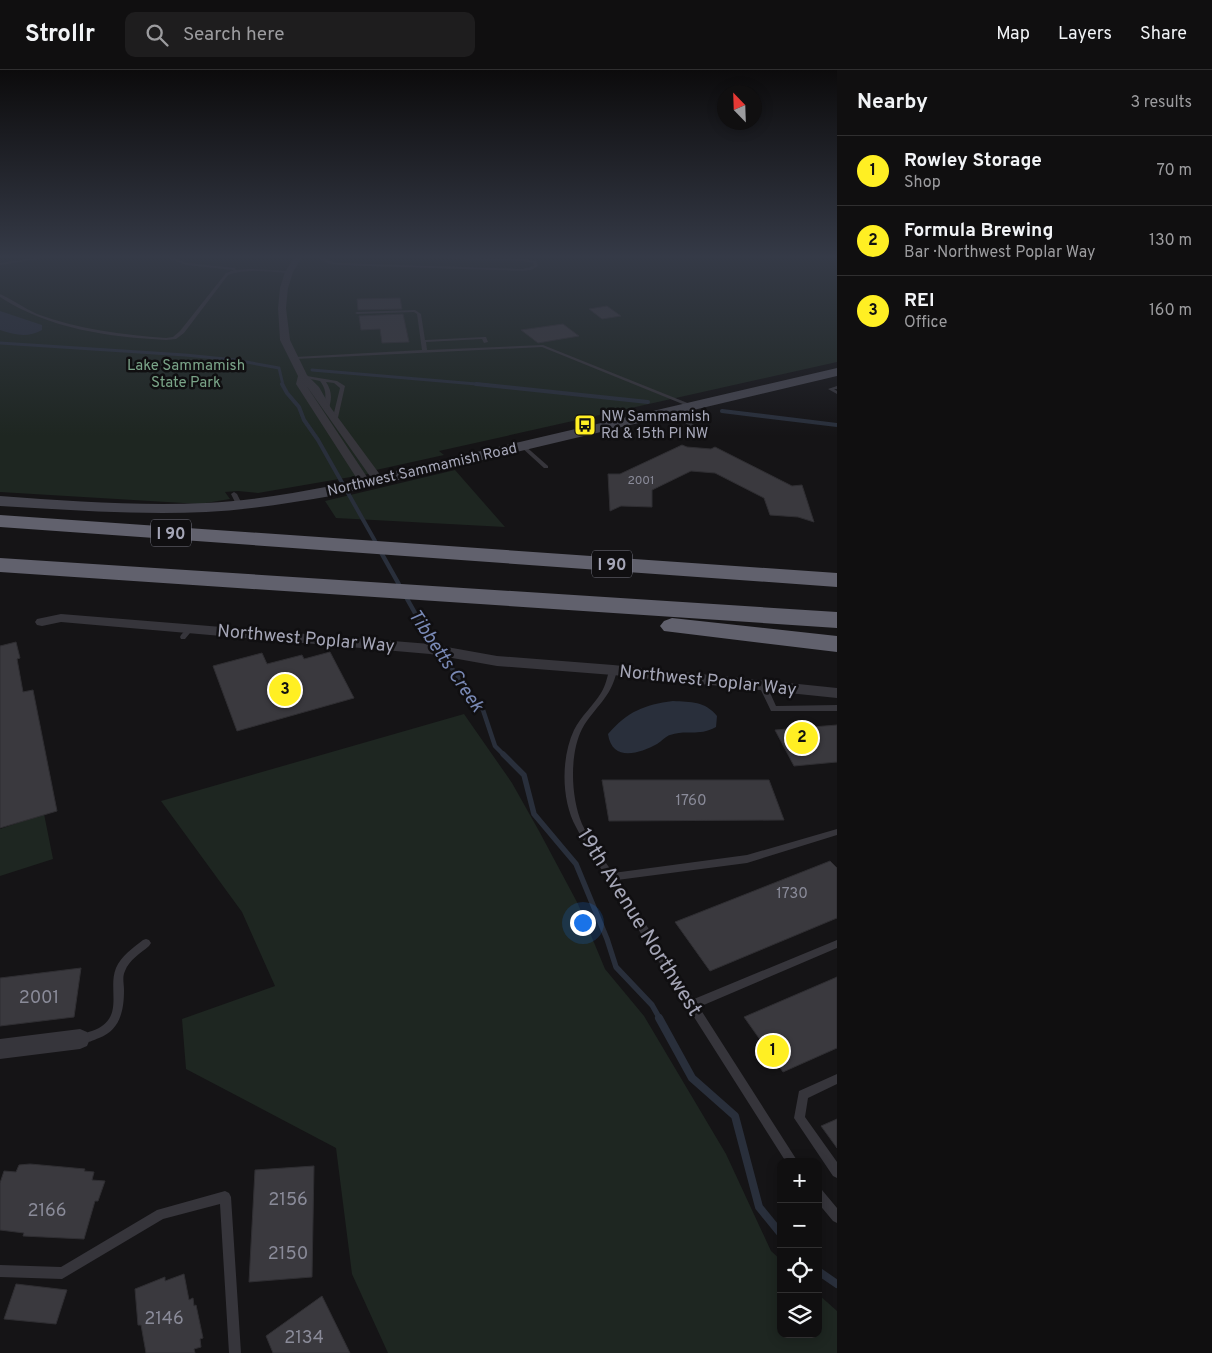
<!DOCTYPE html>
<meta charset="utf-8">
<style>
body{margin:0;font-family:Overpass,sans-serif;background:#1e1d1e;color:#f1f3f6}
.controls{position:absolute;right:15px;bottom:15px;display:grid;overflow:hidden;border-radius:10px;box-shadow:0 2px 12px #0003}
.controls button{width:45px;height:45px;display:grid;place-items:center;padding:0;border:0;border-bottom:1px solid #302f30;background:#100f10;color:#f1f3f6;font:25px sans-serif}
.compass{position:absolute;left:717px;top:15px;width:45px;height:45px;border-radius:50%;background:#100f10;box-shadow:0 2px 12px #0003;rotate:337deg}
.you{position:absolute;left:582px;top:852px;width:18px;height:18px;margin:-12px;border:4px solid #fff;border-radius:50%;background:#1a73e8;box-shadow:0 0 0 8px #1a73e833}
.badge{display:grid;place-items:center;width:32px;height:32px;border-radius:50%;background:#ffef23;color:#111;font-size:16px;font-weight:700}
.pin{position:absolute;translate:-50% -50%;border:2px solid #fff;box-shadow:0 1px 5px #0006}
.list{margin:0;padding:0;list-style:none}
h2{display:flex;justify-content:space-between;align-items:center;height:65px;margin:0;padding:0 20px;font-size:21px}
h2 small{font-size:16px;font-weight:400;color:#9c9c9f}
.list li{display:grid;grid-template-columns:32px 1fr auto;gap:15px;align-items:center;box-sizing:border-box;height:70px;padding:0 20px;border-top:1px solid #302f30}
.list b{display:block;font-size:19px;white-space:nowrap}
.list p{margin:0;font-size:16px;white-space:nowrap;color:#9c9c9f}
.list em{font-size:16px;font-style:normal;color:#9c9c9f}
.icon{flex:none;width:28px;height:28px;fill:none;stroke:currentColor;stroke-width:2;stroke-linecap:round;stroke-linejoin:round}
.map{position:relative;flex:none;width:837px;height:1283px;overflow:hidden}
header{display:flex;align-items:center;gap:30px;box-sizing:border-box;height:70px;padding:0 25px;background:#100f10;border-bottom:1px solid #302f30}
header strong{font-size:24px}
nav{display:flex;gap:28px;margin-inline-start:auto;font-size:18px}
.search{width:350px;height:45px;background:#1e1d1e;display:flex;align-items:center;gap:12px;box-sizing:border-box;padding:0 18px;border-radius:10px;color:#9c9c9f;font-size:19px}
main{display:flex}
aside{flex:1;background:#100f10}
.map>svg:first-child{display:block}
.green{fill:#1e2621}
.water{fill:#292f3b}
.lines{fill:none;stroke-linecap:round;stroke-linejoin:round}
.stream-far4{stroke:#292f3b;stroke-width:3}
.stream-far3{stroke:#292f3b;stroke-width:4}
.stream-far2{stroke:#292f3b;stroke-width:4.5}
.stream-far1{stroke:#292f3b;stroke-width:5.5}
.stream{stroke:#292f3b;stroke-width:8}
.building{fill:#3a393e;stroke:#2f2e32}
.lane{fill:#36353b;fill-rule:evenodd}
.street{fill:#36353b;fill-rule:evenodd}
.secondary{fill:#43434c;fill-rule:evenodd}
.highway{fill:#61616d;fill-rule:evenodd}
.labels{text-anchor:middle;stroke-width:5;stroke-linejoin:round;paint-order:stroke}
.far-number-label{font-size:12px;fill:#8a8b99}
.far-park-label{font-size:15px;fill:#7aa488;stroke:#100f11}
.far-poi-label{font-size:15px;fill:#a5a6b7;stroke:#100f11;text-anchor:start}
.far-street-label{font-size:15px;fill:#a5a6b7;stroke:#100f11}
.number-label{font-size:15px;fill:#8a8b99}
.shield{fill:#100f11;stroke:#787985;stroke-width:1}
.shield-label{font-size:16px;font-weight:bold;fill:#a5a6b7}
.street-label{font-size:18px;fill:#a5a6b7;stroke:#100f11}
.near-number-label{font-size:18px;fill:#8a8b99}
.water-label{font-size:19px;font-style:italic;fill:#7989b5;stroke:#100f11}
.near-street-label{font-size:21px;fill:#a5a6b7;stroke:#100f11}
</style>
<header>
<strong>Strollr</strong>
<div class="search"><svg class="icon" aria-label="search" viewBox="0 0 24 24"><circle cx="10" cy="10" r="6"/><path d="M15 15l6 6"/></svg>Search here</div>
<nav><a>Map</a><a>Layers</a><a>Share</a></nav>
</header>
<main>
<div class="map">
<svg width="837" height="1283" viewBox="0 0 837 1283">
<rect width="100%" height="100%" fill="#151416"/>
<!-- green -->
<path class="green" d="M 0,186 L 837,186 L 837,292 L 448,379 L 439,381 L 444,385 L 376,400 L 374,403 L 258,423 L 238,421 L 225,422 L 230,429 L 200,434 L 0,422 Z
M 455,400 L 505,457 L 336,448 L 325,431 Z
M 464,644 L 512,713 L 539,761 L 578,834 L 605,899 L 644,946 L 726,1084 L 771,1181 L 781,1190 L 781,1264 L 818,1264 L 818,1224 L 837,1241 L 837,1283 L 388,1283 L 352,1204 L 336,1078 L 186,999 L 182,949 L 275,916 L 242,842 L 161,731 Z
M 44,744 L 53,789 L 0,806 L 0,759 Z"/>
<!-- water -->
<path class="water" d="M 0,241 L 42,255 L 42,260 C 28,268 15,265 0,260 Z
M 673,631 C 691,632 705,631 717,646 L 716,657 C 697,667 687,659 670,665 C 666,666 662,671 657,674 C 639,684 612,692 608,664 C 628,641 644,635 673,631 Z"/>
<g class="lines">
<!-- stream-far4 -->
<path class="stream-far4" d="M 0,273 L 185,285 L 235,290 L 279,298 L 283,315
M 312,300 L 488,315"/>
<!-- stream-far3 -->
<path class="stream-far3" d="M 282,314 L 287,323 L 299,337 L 304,350 L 318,370 L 379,478
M 476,314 L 648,332
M 722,341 L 837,355"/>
<!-- stream-far2 -->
<path class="stream-far2" d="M 378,477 L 429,568 L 483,640 L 495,676 L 505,686"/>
<!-- stream-far1 -->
<path class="stream-far1" d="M 503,684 L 524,705 L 534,744 L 576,794 L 607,869 L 616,897 L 652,935 L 660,949"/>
<!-- stream -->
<path class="stream" d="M 659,948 L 692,1008 L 735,1046 L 759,1137 L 781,1164
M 818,1201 L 837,1214"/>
</g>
<!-- building -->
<path class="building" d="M 400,228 L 402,239 L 358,240 L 357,229 Z
M 607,236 L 621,246 L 602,249 L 589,239 Z
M 403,244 L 409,272 L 382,273 L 380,259 L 361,260 L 359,246 Z
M 563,254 L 579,266 L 538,273 L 521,260 Z
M 682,375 L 687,377 L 711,379 L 715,377 L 792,416 L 802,415 L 814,452 L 798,447 L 770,445 L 764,428 L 715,403 L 691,401 L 652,420 L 652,437 L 621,436 L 610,441 L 608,404 L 620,404 Z
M 16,572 L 20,588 L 17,589 L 23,622 L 33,620 L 57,741 L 0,758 L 0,576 Z
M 330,582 L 354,628 L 237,661 L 213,596 L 262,583 L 267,594 L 302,585 L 304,589 Z
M 837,655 L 837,692 L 794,696 L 775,660 Z
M 602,710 L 769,710 L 784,750 L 609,751 Z
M 830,791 L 837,798 L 837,848 L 710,901 L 675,852 Z
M 81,898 L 74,947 L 0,956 L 0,908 Z
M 837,907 L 837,978 L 783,1002 L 744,947 Z
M 837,1049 L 837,1078 L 821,1056 Z
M 30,1094 L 85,1099 L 84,1101 L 94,1102 L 92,1110 L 105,1111 L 98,1131 L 95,1131 L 84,1169 L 23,1166 L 24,1163 L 0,1160 L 0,1113 L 4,1101 L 16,1102 L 19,1095 Z
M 314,1096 L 312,1207 L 249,1212 L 255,1100 Z
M 184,1204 L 189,1230 L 193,1228 L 194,1236 L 196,1235 L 203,1268 L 200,1269 L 201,1277 L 194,1279 L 195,1283 L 146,1283 L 141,1255 L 138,1255 L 135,1219 L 165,1207 L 165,1211 Z
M 16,1214 L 67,1220 L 56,1254 L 4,1249 Z
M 322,1226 L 350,1283 L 273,1283 L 266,1266 Z"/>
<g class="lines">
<!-- lane -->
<path class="lane" d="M 47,186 L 57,186 L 0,195 L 0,193 Z
M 163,186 L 169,186 L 187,193 L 235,198 L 236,200 L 250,199 L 289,201 L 291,202 L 289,203 C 270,202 247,198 228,205 L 184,263 L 176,269 L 166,270 C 109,267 49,259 0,227 L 0,224 C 13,230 24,238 37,244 C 78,259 123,265 166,268 L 173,267 L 180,261 L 226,203 L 234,200 L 186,195 Z
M 315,186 C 323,186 329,191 337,193 L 523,199 L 534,196 L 533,193 L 524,191 L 386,187 L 384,186 L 524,189 L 536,191 L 538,196 L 531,200 L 523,201 L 337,195 L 327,193 Z
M 415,240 L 421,244 L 425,270 L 484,267 L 486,267 L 488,272 L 484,273 L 482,269 L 426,272 L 427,280 L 543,275 L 695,336 L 690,337 L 542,277 L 295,289 L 293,288 L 295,287 L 422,280 L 417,244 L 414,242 L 357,244 L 355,243 L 357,242 Z
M 301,305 L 337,311 L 345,316 L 337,352 L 332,351 L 340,318 L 334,313 L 326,312 C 332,321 332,328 329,338 L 324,339 C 325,327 328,322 320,311 L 301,307 Z
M 837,316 L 837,319 L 834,319 L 837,321 L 837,324 L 828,319 Z
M 670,340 L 674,340 L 701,360 L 696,361 L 670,342 Z
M 523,374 L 548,396 L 548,398 L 544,398 L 521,377 L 520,376 Z
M 234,422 L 237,424 L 243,436 L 242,437 L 238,437 L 237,436 L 231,424 Z
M 190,555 L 192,555 L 195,557 L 185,569 L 181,569 L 180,567 L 181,565 Z
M 610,598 L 616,598 L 617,600 C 611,629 595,636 582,659 C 569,685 571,728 582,754 C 590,771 602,787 613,803 L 747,785 L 837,759 L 837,765 L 747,793 L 617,810 L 694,929 L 837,870 L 837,878 L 699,937 L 798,1092 L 786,1092 L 607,810 C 598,791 585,775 576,757 C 561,729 561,688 574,660 C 581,646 593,636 601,623 C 606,615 607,607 610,598 Z
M 763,613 L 767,616 L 776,636 L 837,635 L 837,641 L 771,641 L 759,616 Z
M 146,869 L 149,870 L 151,873 L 149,876 C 141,883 129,890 125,901 C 122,907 124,914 124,920 C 124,941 120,960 99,968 C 92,971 83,975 76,972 L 75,969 L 76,966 C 85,962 94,962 102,956 C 122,942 108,917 116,898 C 121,886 133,878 143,870 Z
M 837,1004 L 837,1014 L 808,1028 L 805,1047 L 837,1092 L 837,1108 L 833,1106 L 794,1048 L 799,1021 Z
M 818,1118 L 822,1120 L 837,1138 L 837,1153 L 833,1151 L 818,1133 Z
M 225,1121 L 229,1123 L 231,1127 L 241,1283 L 229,1283 L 220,1134 L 163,1149 L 62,1209 L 0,1207 L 0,1195 L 61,1197 L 157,1140 Z"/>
<!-- street -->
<path class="street" d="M 295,186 L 303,186 L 293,202 L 288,218 L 286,238 L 290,270 L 307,305 L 319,317 L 331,338 L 384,410 L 382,412 L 374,412 L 306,315 L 371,413 L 365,416 L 361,415 L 296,314 L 298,306 L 280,270 L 278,238 L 280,218 L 285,202 Z
M 61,544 L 430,574 L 497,586 L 613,595 L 837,618 L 837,628 L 613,605 L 497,596 L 430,584 L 61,552 L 42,556 L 37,555 L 35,552 L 37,549 Z
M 80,959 L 87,962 L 90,969 L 87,976 L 80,979 L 0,989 L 0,969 Z"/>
<!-- secondary -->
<path class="secondary" d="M 837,298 L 837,306 L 331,426 C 290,433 248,440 206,442 C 137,445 69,440 0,436 L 0,426 C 69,431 137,436 206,433 C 248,431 290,424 331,416 Z"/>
<!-- highway -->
<path class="highway" d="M 0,445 L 837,503 L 837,517 L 0,457 Z
M 0,488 L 837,542 L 837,558 L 0,502 Z
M 672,548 L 837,566 L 837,582 L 664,561 L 660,556 L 664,551 Z"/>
</g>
<!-- sky -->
<linearGradient id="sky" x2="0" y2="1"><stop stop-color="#0c0b0c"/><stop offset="0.51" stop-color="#353a47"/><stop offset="1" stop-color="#353a47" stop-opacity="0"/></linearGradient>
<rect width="837" height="366" fill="url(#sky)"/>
<!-- icons -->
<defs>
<g id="bus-square" transform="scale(1.125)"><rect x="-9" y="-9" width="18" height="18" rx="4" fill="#ffef23" stroke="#100f11"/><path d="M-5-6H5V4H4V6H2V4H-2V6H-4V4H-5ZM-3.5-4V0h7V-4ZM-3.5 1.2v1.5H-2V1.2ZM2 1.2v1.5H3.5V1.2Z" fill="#111"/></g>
</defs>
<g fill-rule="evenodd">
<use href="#bus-square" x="585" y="355"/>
</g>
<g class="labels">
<!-- far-number labels -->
<g class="far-number-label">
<text x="641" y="414">2001</text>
</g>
<!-- far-park labels -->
<g class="far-park-label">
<text x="186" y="300">Lake Sammamish<tspan x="186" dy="17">State Park</tspan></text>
</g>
<!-- far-poi labels -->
<g class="far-poi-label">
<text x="601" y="351">NW Sammamish<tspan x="601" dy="17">Rd &amp; 15th Pl NW</tspan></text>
</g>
<!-- far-street labels -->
<g class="far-street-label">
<text transform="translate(422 399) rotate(-13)" y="5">Northwest Sammamish Road</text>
</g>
<!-- number labels -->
<g class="number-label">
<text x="691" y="735">1760</text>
<text x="792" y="828">1730</text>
</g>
<!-- shield labels -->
<g class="shield">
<rect x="151" y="449.5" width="40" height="27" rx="4"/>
<rect x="592" y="480.5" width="40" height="27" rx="4"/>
</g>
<g class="shield-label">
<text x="171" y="469">I 90</text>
<text x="612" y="500">I 90</text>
</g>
<!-- street labels -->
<g class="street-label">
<text transform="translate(306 568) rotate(5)" y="6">Northwest Poplar Way</text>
<text transform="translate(708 610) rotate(6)" y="6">Northwest Poplar Way</text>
</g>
<!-- near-number labels -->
<g class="near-number-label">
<text x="39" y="933">2001</text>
<text x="288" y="1135">2156</text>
<text x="47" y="1146">2166</text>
<text x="288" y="1189">2150</text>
<text x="164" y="1254">2146</text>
<text x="304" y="1273">2134</text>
</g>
<!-- water labels -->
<g class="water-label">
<text transform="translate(447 590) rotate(56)" y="7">Tibbetts Creek</text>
</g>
<!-- near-street labels -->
<g class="near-street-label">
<text transform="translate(640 852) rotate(58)" y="7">19th Avenue Northwest</text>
</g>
</g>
</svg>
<div class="controls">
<button>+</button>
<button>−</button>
<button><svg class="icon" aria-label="locate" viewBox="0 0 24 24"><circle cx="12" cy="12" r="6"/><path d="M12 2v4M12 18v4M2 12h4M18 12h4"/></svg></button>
<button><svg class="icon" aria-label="layers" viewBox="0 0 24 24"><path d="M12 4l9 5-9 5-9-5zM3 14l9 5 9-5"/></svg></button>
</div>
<svg class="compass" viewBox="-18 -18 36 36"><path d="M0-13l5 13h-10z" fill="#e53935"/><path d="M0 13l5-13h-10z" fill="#9c9c9f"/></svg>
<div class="you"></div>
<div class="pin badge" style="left:773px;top:981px">1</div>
<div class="pin badge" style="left:802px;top:668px">2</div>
<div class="pin badge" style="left:285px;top:620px">3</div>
</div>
<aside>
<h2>Nearby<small>3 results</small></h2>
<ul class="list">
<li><span class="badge">1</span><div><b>Rowley Storage</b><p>Shop</p></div><em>70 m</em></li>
<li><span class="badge">2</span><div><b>Formula Brewing</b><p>Bar · Northwest Poplar Way</p></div><em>130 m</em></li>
<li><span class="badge">3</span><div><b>REI</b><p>Office</p></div><em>160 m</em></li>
</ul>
</aside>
</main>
